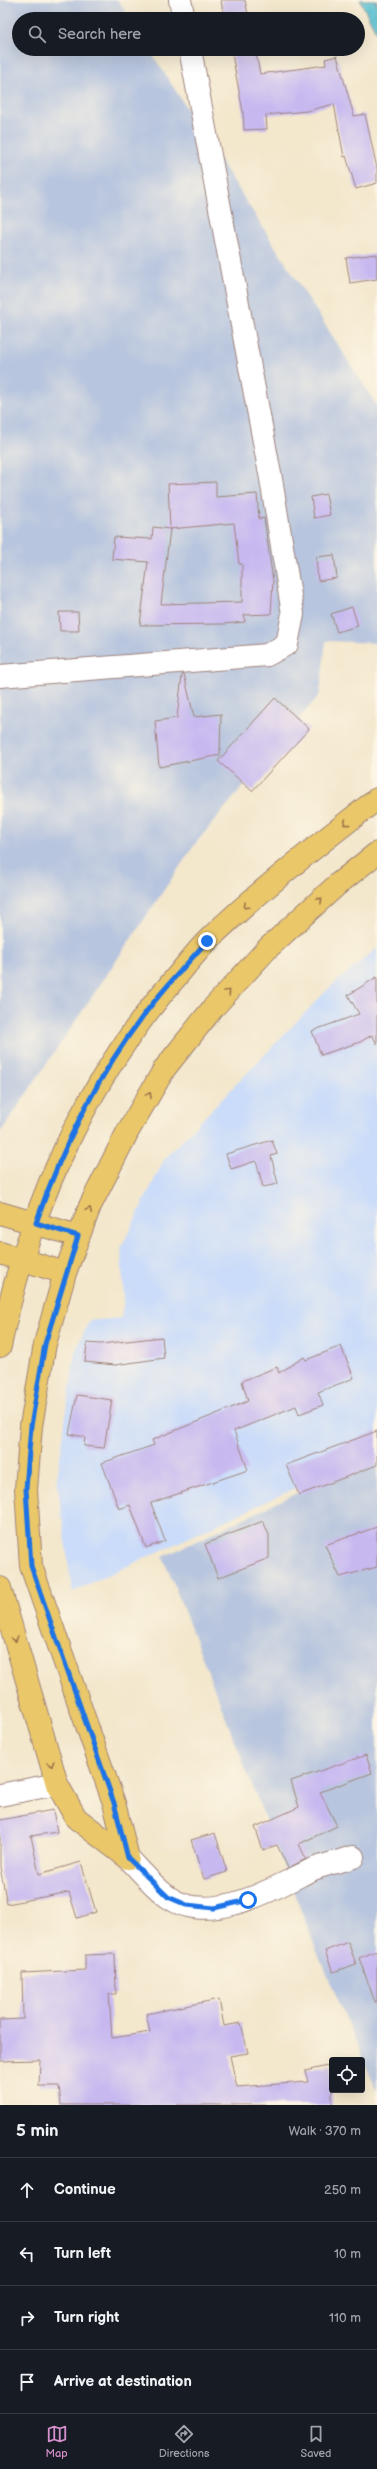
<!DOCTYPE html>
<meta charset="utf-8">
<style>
body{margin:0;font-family:"Balsamiq Sans",sans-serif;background:#242831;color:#f1f3f6}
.controls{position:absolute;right:12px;bottom:12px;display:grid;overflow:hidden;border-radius:4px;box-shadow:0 4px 16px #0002}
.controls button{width:36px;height:36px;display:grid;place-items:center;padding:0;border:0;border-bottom:1px solid #363941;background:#171b24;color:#f1f3f6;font:20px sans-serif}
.stop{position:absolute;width:12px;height:12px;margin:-9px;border:3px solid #1a73e8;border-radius:50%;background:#fff}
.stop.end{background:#1a73e8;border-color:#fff;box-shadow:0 1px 4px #0008}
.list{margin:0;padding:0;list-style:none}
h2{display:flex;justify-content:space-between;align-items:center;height:52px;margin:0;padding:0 16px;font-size:17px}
h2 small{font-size:13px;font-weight:400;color:#9ea1a6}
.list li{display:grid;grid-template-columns:26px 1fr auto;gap:12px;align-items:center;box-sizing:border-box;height:64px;padding:0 16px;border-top:1px solid #363941}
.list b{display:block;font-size:15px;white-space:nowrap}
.list em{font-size:13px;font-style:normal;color:#9ea1a6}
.icon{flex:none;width:22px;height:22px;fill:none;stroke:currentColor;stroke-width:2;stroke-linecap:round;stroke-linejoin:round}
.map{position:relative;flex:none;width:377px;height:2105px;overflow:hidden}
.search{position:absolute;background:#171b24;box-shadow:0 4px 16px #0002;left:12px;right:12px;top:12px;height:44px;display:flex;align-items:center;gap:10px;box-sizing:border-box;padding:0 14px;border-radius:22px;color:#9ea1a6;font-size:15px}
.sheet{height:308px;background:#171b24}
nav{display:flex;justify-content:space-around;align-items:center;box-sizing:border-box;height:56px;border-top:1px solid #363941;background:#171b24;font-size:11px;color:#9ea1a6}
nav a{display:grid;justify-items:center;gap:2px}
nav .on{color:#d690ce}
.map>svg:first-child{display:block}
.built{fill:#cadcf9}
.industrial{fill:#b7c5de}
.water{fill:#53bdd0;stroke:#4e6e7e}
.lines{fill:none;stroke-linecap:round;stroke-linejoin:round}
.ferry{stroke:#4d5665;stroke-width:1;stroke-dasharray:5 4;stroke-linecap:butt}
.building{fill:#c7b9f0}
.minor-casing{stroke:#9e837c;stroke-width:24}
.major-casing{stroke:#9e837c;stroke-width:24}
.minor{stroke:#fff;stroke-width:22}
.major{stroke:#eac769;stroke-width:22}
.oneway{stroke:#9a734a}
.route{stroke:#1a73e8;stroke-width:5}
</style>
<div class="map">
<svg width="377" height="2105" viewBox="0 0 377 2105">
<rect width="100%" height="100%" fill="#fcf5e5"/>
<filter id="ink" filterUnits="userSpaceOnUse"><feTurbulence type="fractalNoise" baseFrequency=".025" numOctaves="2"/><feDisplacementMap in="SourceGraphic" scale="8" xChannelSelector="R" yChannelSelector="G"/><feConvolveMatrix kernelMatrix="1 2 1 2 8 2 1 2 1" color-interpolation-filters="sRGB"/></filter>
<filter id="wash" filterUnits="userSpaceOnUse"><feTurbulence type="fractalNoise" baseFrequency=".012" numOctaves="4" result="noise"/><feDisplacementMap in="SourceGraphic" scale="16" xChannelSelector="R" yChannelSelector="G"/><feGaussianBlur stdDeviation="0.9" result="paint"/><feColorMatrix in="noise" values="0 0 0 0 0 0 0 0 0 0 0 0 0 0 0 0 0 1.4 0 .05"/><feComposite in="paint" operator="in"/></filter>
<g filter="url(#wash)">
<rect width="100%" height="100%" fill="#f3e7cc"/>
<!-- built -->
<path class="built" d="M 377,948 L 377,1450 L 72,1592 L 57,1479 L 75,1352 L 89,1321 L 121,1318 L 124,1300 L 121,1248 L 165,1158 L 330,987 Z"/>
<!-- industrial -->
<path class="industrial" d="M 0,0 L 118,0 L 130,19 L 19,19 L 19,49 L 149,49 L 377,406 L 377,643 L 326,641 L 320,694 L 195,844 L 0,1133 Z
M 377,1455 L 377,2091 L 314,1944 L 163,1557 Z"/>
<!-- water -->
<path class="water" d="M 360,0 L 377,0 L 377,34 Z"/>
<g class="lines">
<!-- ferry -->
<path class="ferry" d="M 375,0 L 377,5"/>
</g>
<g id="blocks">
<!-- building -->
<path class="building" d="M 221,0 L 245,0 L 249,19 L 224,19 Z
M 231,49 L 255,49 L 260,74 L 326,65 L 325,59 L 337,56 L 354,116 L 365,114 L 377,168 L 377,183 L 356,189 L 346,156 L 344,157 L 334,104 L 307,111 L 266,115 L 267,129 L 244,130 L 243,112 Z
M 377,254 L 377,279 L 350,283 L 346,258 Z
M 216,482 L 216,497 L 257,494 L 259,519 L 264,518 L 273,581 L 271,614 L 244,615 L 245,622 L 224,624 L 140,625 L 148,562 L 112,559 L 114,537 L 152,539 L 153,527 L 170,529 L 161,604 L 242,602 L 242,564 L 239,564 L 234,523 L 170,529 L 168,484 Z
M 326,494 L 330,515 L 314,518 L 311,497 Z
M 334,555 L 337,578 L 318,581 L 316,557 Z
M 352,607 L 358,626 L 337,632 L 331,614 Z
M 59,612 L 78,612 L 79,631 L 60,631 Z
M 184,674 L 194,717 L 221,714 L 220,755 L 159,767 L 155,721 L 177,718 L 182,675 Z
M 275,698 L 309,729 L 252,791 L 218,761 Z
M 377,977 L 377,1044 L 372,1035 L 360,1042 L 321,1055 L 312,1031 L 359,1014 L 348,995 Z
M 272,1140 L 277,1154 L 271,1156 L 278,1184 L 263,1187 L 256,1161 L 231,1169 L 226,1154 Z
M 162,1337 L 164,1358 L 115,1365 L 85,1362 L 87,1343 L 101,1344 Z
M 341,1346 L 354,1378 L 318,1392 L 323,1405 L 299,1414 L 296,1406 L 234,1431 L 248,1470 L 151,1503 L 165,1541 L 146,1548 L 130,1505 L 119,1509 L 102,1463 L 154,1445 L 152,1440 L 248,1401 L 242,1381 L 277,1367 L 279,1373 L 304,1357 L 306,1360 Z
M 77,1395 L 112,1400 L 104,1448 L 84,1446 L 85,1437 L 69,1434 Z
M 377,1431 L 377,1465 L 299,1495 L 286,1465 Z
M 263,1521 L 269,1535 L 269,1558 L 218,1578 L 205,1544 Z
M 377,1527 L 377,1567 L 340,1577 L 325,1545 Z
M 366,1755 L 372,1773 L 320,1792 L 337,1826 L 299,1844 L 306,1859 L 288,1868 L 277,1845 L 263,1850 L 255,1827 L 299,1807 L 291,1781 Z
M 53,1810 L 57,1832 L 31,1836 L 39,1874 L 81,1862 L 96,1912 L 77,1918 L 69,1892 L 7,1904 L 0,1867 L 0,1820 Z
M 215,1833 L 227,1872 L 204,1879 L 191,1840 Z
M 348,1942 L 356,1964 L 333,1972 L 325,1951 Z
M 377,1951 L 377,2002 L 375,2002 L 359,1958 Z
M 115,1954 L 116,1994 L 109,1994 L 112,2038 L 150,2032 L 146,2014 L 219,1999 L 224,2026 L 241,2023 L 248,2053 L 230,2056 L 237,2087 L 308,2082 L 305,2071 L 332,2065 L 332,2105 L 61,2105 L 59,2086 L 39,2086 L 40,2060 L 0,2061 L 0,2020 L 23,2019 L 22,1973 L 85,1970 L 85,1955 Z"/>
</g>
</g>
<g filter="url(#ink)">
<use href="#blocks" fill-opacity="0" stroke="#9e837c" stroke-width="1"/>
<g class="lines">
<!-- minor casing -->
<g class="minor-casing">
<path id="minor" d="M 180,0 L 184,19
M 0,676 L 267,655 L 287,644 L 293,614 L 271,479 L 190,49
M 0,1795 L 57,1784
M 128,1858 C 141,1871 154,1887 168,1897 C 209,1926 271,1890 309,1871 C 322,1865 338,1862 353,1857"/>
</g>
<!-- major casing -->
<g class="major-casing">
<path id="major" d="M 0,1213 L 78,1236
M 0,1253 L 65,1273
M 0,1346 C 28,1210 85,1081 177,976 C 187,964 197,951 208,940 C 261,889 319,844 377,799
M 0,1588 L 57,1784 L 76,1818 L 128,1858
M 128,1858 L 114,1803 L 31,1566 L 26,1489 L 31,1426 L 45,1344 L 65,1273 L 90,1206 L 128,1131 L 165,1068 L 213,1008 L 267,949 L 338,884 L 377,853"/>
</g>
<!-- minor -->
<use href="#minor" class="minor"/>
<!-- major -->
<use href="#major" class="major"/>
</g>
<!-- one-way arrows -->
<defs><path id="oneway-chevron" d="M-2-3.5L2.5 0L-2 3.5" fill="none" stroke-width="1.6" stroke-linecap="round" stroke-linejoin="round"/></defs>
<g class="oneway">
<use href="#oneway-chevron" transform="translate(346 823) rotate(143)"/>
<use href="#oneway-chevron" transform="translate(320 900) rotate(-42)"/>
<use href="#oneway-chevron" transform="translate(246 906) rotate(138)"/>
<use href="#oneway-chevron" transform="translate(228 992) rotate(-47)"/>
<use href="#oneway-chevron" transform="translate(149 1095) rotate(-60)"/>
<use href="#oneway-chevron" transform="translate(89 1210) rotate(-66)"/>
<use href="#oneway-chevron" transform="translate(15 1639) rotate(74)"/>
<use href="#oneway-chevron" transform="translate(51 1764) rotate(74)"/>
</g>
</g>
<g class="lines" filter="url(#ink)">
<!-- route -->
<path class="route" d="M 207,941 C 187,964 165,987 146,1012 C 97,1076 62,1147 36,1223 L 78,1236 L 45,1344 L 31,1426 L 26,1489 L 31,1566 L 114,1803 L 128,1858 L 168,1897 L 187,1905 L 214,1908 L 248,1900"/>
</g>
</svg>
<div class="controls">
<button><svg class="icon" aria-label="locate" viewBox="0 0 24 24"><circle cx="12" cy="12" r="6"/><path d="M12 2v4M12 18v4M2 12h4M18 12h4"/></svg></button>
</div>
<div class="stop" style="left:248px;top:1900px"></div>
<div class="stop end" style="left:207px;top:941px"></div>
<div class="search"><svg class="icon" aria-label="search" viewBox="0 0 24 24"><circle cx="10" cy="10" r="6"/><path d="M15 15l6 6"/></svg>Search here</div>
</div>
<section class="sheet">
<h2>5 min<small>Walk · 370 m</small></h2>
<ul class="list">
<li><svg class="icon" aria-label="ahead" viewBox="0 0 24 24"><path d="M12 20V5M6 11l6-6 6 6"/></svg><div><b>Continue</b></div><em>250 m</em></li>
<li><svg class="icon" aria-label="left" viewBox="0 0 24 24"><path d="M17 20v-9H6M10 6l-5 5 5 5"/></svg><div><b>Turn left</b></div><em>10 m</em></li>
<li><svg class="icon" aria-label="right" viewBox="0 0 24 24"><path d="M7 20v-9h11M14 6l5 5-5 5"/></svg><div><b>Turn right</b></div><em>110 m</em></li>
<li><svg class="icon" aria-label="arrive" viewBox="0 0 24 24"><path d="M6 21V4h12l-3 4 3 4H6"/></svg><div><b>Arrive at destination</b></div></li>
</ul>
</section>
<nav>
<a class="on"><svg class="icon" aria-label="map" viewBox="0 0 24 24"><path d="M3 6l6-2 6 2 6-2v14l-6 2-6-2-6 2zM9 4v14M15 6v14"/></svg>Map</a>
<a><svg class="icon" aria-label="directions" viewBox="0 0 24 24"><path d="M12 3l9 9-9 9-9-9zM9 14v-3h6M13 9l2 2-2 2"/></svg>Directions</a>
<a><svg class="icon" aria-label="saved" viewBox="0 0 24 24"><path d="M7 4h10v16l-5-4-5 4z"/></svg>Saved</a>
</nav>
